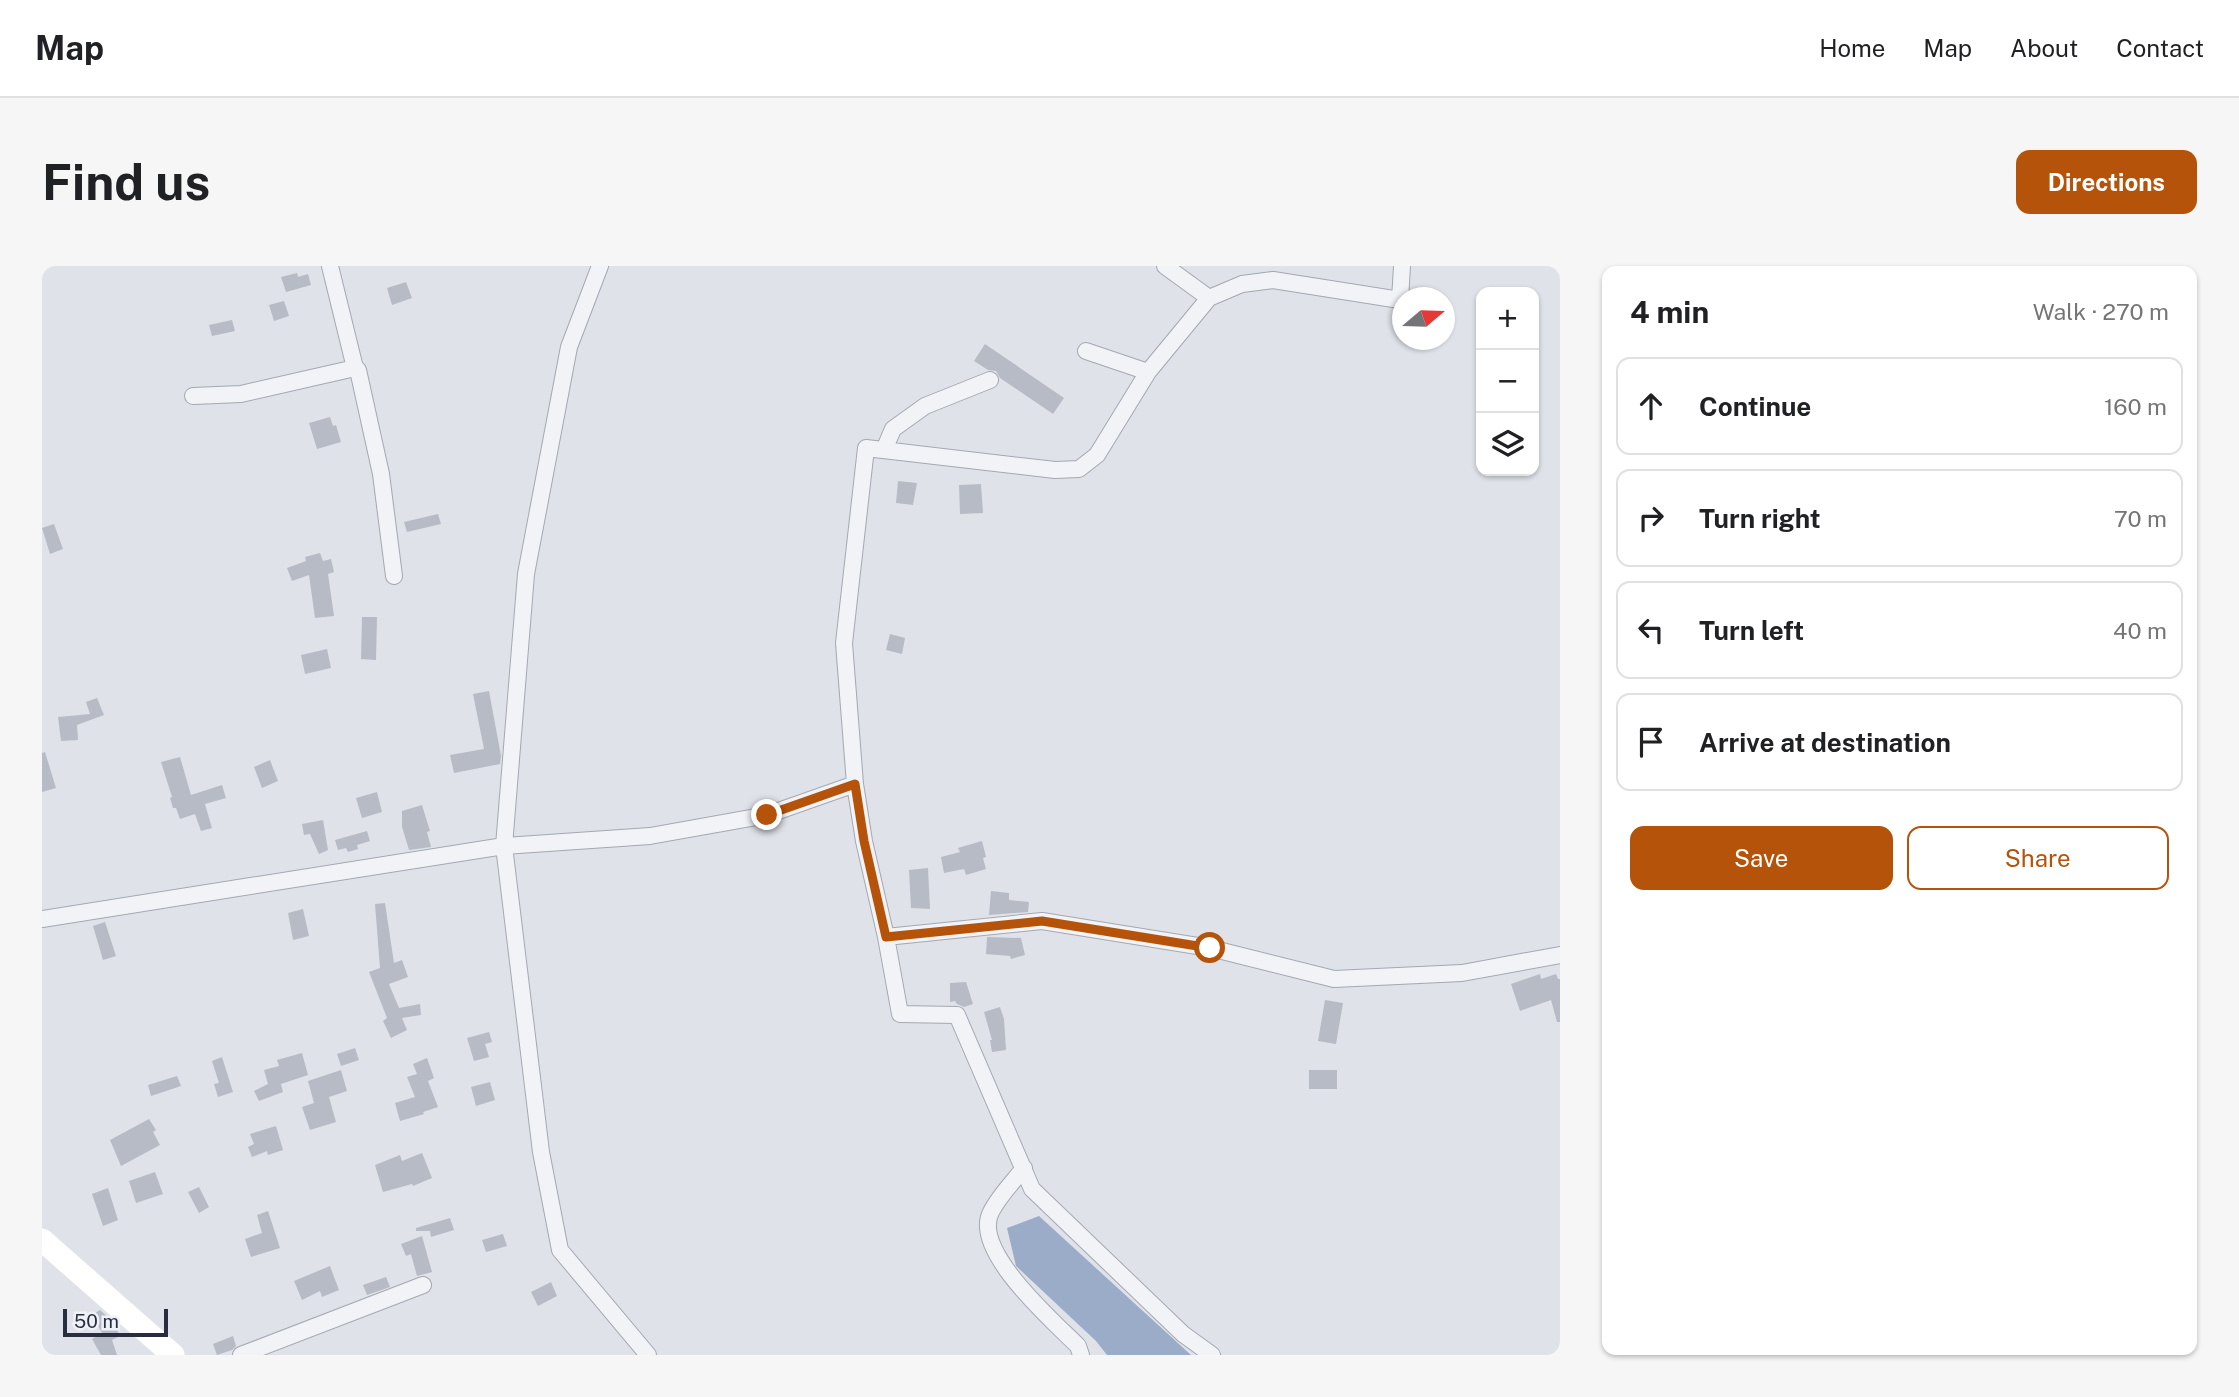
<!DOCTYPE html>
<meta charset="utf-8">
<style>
body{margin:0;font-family:"Public Sans",sans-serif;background:#f6f6f6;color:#202124}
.controls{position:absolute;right:21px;top:21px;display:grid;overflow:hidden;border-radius:14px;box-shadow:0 2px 5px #0004}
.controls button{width:63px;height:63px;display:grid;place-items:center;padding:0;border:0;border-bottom:2px solid #e0e0e0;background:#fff;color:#202124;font:35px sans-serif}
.compass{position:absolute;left:1350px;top:21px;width:63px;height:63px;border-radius:50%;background:#fff;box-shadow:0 2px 5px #0004;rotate:71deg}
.scale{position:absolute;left:21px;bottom:18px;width:105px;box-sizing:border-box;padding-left:7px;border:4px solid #282e40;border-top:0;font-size:19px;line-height:24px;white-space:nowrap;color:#282e40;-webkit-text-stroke:5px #eff1f6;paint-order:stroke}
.stop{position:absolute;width:21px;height:21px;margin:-16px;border:5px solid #b45309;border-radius:50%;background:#fff}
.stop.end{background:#b45309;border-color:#fff;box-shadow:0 2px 7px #0008}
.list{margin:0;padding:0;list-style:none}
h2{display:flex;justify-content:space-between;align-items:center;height:91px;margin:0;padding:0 28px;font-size:30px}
h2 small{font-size:23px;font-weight:400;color:#757577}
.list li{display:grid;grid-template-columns:46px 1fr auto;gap:21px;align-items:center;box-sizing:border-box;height:98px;margin:0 14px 14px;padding:0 14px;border:2px solid #e0e0e0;border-radius:14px}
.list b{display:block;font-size:26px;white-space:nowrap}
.list em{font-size:23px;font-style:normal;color:#757577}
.actions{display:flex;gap:14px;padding:21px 28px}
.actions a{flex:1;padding:16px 0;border:2px solid #b45309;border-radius:14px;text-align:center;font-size:24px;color:#b45309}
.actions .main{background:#b45309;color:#fff}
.icon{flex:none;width:38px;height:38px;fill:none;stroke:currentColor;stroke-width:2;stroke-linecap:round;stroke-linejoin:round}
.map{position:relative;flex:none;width:1518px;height:1089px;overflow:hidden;border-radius:14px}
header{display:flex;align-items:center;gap:42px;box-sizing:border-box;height:98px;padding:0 35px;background:#fff;border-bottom:2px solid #e0e0e0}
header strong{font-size:33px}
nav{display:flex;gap:38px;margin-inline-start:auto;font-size:24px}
.intro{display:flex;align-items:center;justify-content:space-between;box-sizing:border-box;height:168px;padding:0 42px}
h1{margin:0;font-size:49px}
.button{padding:18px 32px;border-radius:14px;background:#b45309;color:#fff;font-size:24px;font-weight:700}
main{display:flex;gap:42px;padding:0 42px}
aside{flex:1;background:#fff;border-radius:14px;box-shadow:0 2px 5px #0004}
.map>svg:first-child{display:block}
.water{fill:#9bacc8}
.building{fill:#b7bbc5}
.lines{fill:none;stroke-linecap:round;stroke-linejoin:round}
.street-casing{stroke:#a4a8b2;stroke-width:18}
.street{stroke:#f2f3f7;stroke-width:16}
.secondary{stroke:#fff;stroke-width:23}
.route{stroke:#b45309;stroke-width:9}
</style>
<header>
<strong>Map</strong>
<nav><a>Home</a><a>Map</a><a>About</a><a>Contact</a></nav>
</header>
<div class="intro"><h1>Find us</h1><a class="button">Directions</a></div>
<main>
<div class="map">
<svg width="1518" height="1089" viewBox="0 0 1518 1089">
<rect width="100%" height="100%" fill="#dfe2e8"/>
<!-- water -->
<path class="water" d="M 997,950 L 1149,1089 L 1065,1089 L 1054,1075 L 974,1000 L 965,962 Z"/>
<!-- building -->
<path class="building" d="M 255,7 L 256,11 L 266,8 L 269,19 L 244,26 L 239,11 Z
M 364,16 L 370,32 L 350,39 L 345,22 Z
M 242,35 L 247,50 L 232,55 L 227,39 Z
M 190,54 L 193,65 L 170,70 L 167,59 Z
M 943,78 L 1022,132 L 1011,148 L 958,112 L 954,105 L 946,104 L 932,95 Z
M 288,151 L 291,160 L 294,159 L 299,176 L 275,183 L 267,157 Z
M 856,215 L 875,217 L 871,239 L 854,237 Z
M 939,218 L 941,247 L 918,248 L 917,219 Z
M 396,248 L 399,258 L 365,266 L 362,256 Z
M 12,258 L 21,283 L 8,288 L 0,262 Z
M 278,287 L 281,295 L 289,293 L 292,306 L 286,308 L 292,350 L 273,352 L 267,309 L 250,315 L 245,302 L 264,295 L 263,291 Z
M 320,351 L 335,351 L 334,394 L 319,393 Z
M 848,368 L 863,372 L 860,388 L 844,384 Z
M 285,383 L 289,402 L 263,408 L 259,389 Z
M 447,425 L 459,490 L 458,498 L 412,507 L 408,489 L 442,483 L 431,428 Z
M 55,432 L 62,449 L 35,459 L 36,474 L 19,475 L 16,451 L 48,448 L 44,436 Z
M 3,486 L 14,522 L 0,526 L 0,487 Z
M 138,491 L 149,529 L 180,519 L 184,532 L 163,538 L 170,562 L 159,565 L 153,548 L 138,553 L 134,542 L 131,542 L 128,532 L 130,531 L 119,496 Z
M 228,494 L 236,515 L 220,522 L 212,501 Z
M 335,526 L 340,546 L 320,552 L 314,532 Z
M 380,539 L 388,565 L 385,566 L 389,581 L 367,584 L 360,561 L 360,545 Z
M 281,554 L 286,584 L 277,588 L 268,568 L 262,569 L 260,558 Z
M 325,565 L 328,575 L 315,579 L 316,583 L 306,586 L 304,582 L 296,584 L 293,574 Z
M 940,575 L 944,591 L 941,592 L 944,603 L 924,609 L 922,603 L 902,607 L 899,591 L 918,586 L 916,582 Z
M 886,602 L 888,643 L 869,642 L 867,604 Z
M 949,625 L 967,627 L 967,634 L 987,636 L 986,646 L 947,649 Z
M 343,637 L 352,697 L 360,694 L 366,711 L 347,718 L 357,742 L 378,738 L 379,749 L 360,752 L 365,764 L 349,772 L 341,755 L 345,752 L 327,706 L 338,702 L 333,638 Z
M 261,643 L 267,670 L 251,674 L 246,647 Z
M 63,656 L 74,690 L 61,694 L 51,660 Z
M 945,671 L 979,672 L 983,689 L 969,693 L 968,690 L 944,688 Z
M 1498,708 L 1499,713 L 1514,708 L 1516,713 L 1518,713 L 1518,756 L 1515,756 L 1509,734 L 1478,745 L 1469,718 Z
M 924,716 L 931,738 L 922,741 L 915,738 L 913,735 L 908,736 L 908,717 Z
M 1283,734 L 1301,737 L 1294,778 L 1276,775 Z
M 958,741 L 962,753 L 964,784 L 950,786 L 948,774 L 950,774 L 942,746 Z
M 447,766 L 450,776 L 443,778 L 447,791 L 432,795 L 425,772 Z
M 313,782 L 317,794 L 299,800 L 295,788 Z
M 260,787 L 266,809 L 239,818 L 241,826 L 217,835 L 212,825 L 226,818 L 222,804 L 237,800 L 235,794 Z
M 180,791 L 191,826 L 176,831 L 172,818 L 177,817 L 170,795 Z
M 385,792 L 392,812 L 386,815 L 396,841 L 381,846 L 382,848 L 358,855 L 353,837 L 373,831 L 365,811 L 375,808 L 371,798 Z
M 299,804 L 305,825 L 287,831 L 294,856 L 268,864 L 260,841 L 272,837 L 266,815 Z
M 1267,804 L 1295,804 L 1295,823 L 1267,823 Z
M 135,810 L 139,820 L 109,830 L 106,819 Z
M 448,816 L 453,834 L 434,840 L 429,821 Z
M 107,853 L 114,864 L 111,866 L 118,879 L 79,900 L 68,874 Z
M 234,860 L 241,884 L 226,889 L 225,885 L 210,891 L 206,881 L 212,878 L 208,868 Z
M 380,887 L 390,912 L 371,920 L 370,918 L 341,926 L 333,899 L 358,889 L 360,895 Z
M 113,906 L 121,928 L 94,937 L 87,915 Z
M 157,921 L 167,941 L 157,947 L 146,926 Z
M 66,922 L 76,954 L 61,960 L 50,928 Z
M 226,945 L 238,982 L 209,991 L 203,973 L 220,967 L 215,949 Z
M 408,952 L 412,964 L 389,971 L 388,965 L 374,965 L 374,962 Z
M 461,968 L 465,980 L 444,986 L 440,974 Z
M 380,970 L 390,1006 L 375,1010 L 369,988 L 364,990 L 359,978 Z
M 288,1000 L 297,1024 L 280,1031 L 278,1025 L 260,1034 L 252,1015 Z
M 344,1011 L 348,1021 L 325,1029 L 321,1019 Z
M 509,1016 L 515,1030 L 496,1040 L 489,1026 Z
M 58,1044 L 75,1059 L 73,1060 L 78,1070 L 70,1074 L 75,1089 L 59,1089 L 50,1073 L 60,1067 L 50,1049 Z
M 191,1070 L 194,1080 L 190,1084 L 175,1089 L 171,1078 Z"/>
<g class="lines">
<!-- street casing -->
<g class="street-casing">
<path id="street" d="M 288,0 L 313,102 L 316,104 L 339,208 L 352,310
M 558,0 L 527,81 L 484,308 L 462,580 L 499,886 L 518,984 L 606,1089
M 1123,0 L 1167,32
M 1360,0 L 1358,34 L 1231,14 L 1200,18 L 1167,32 L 1106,106 L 1055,189 L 1037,203 L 1013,204 L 824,182 L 802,377 L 813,518 L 822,575 L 844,671 L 1000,655 L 1168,682 L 1292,713 L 1420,707 L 1518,689
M 1044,85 L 1106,106
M 151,130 L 199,128 L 313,102
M 842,184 L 851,163 L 883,140 L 948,114
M 0,653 L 462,580 L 608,570 L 725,549 L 813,518
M 844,671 L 858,748 L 915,749 L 990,923 L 1141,1068 L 1170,1089
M 982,902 C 971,916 957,930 949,946 C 929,984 1011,1055 1036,1080 L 1039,1089
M 199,1089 L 381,1019"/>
</g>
<!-- street -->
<use href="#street" class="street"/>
<!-- secondary -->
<path class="secondary" d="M 0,974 L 131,1089"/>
</g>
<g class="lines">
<!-- route -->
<path class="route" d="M 725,549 L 813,518 L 822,575 L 844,671 L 1000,655 L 1168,682"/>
</g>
</svg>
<div class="controls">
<button>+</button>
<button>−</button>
<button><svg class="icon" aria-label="layers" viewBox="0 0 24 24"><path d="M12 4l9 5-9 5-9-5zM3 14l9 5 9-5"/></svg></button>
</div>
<svg class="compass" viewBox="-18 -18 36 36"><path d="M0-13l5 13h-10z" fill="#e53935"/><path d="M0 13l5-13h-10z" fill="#757577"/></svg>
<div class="scale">50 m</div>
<div class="stop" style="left:1168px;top:682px"></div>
<div class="stop end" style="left:725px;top:549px"></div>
</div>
<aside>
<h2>4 min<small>Walk · 270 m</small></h2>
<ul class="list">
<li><svg class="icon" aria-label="ahead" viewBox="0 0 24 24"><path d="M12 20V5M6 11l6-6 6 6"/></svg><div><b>Continue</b></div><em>160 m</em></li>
<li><svg class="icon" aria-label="right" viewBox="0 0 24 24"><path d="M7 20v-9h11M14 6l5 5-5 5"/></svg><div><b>Turn right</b></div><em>70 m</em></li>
<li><svg class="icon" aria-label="left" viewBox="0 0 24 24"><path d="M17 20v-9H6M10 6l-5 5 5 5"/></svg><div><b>Turn left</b></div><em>40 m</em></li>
<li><svg class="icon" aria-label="arrive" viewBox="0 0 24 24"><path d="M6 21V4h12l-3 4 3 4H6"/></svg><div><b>Arrive at destination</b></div></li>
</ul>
<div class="actions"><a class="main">Save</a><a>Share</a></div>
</aside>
</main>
